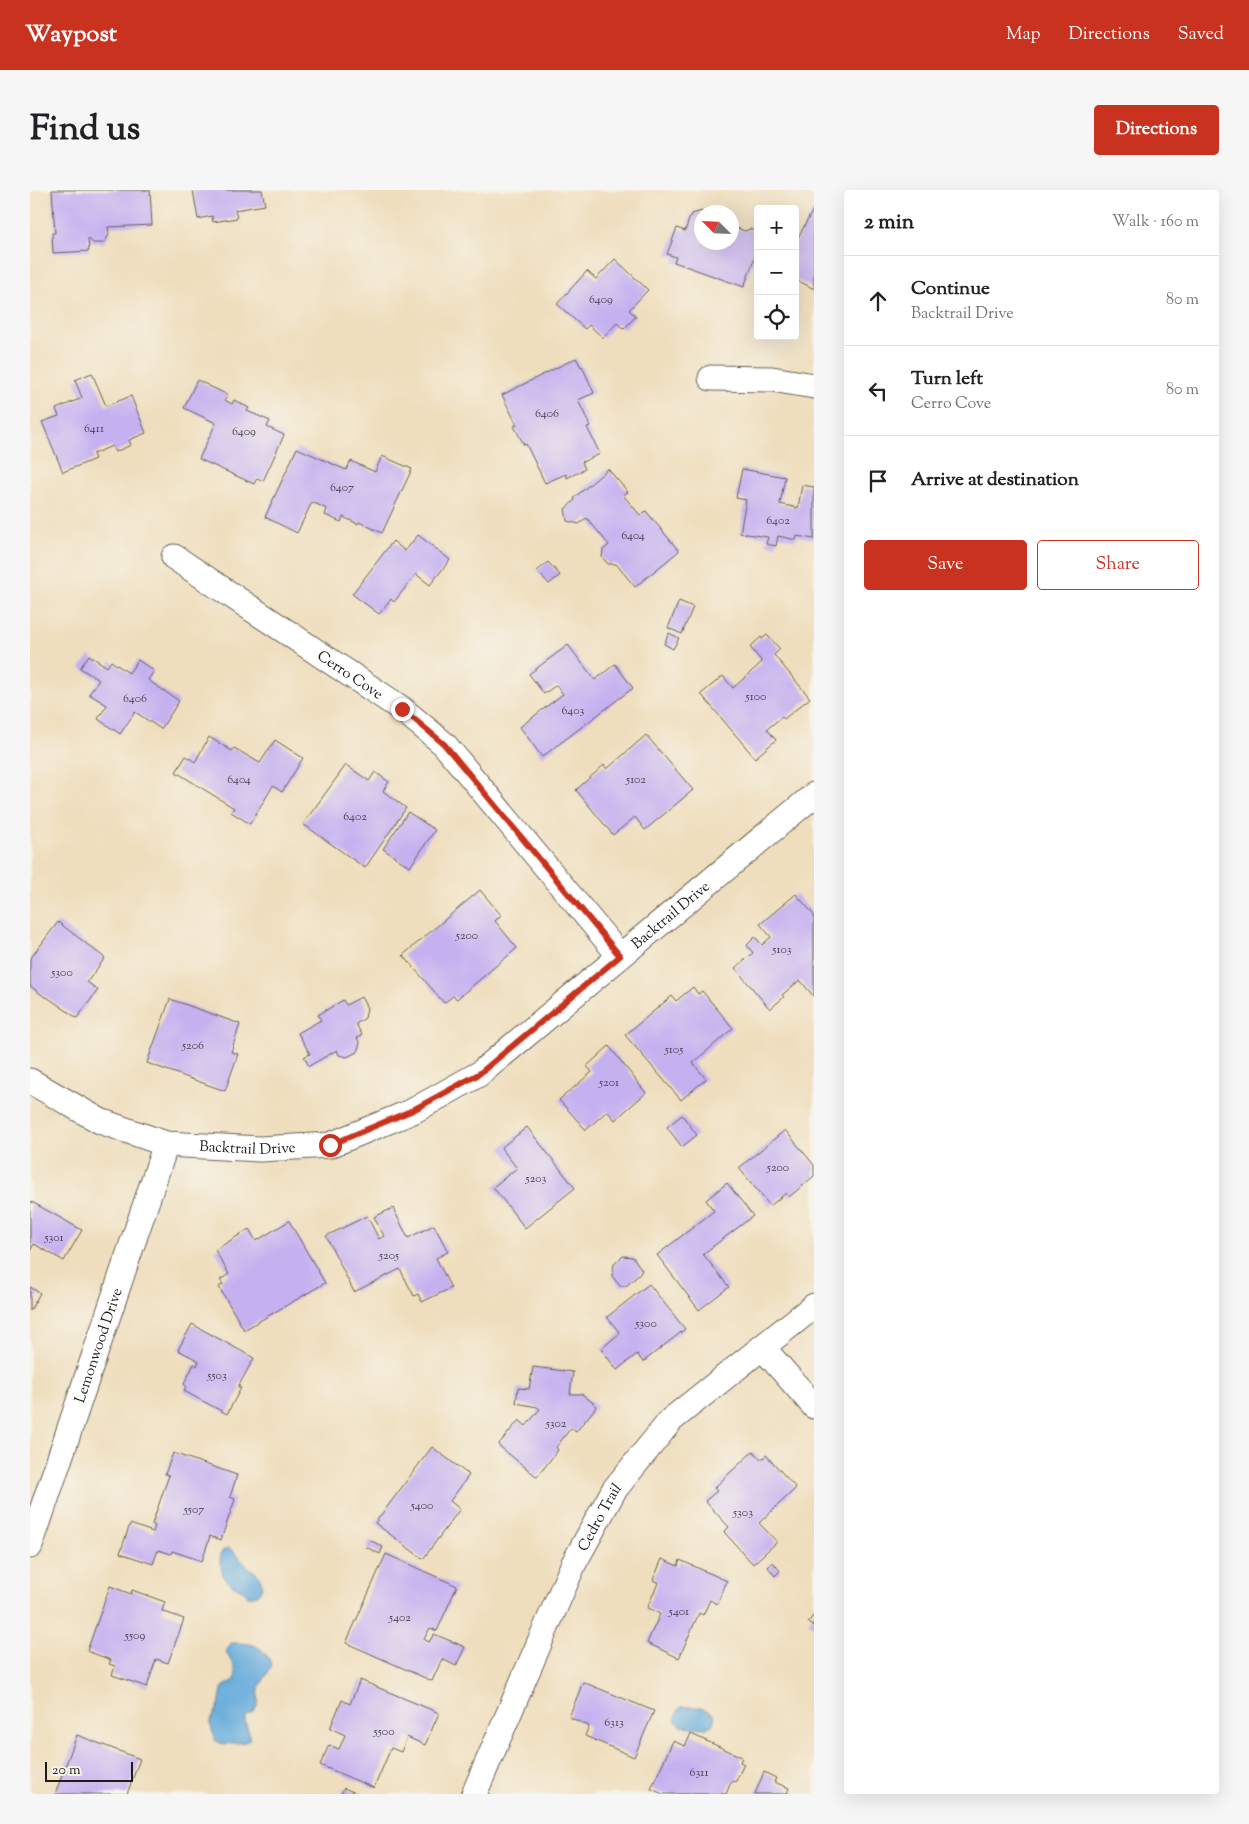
<!DOCTYPE html>
<meta charset="utf-8">
<style>
body{margin:0;font-family:"Sorts Mill Goudy",serif;background:#f6f6f6;color:#202124}
.controls{position:absolute;right:15px;top:15px;display:grid;overflow:hidden;border-radius:5px;box-shadow:0 5px 20px #0002}
.controls button{width:45px;height:45px;display:grid;place-items:center;padding:0;border:0;border-bottom:1px solid #e0e0e0;background:#fff;color:#202124;font:25px sans-serif}
.compass{position:absolute;left:664px;top:15px;width:45px;height:45px;border-radius:50%;background:#fff;box-shadow:0 5px 20px #0002;rotate:294deg}
.scale{position:absolute;left:15px;bottom:12px;width:88px;box-sizing:border-box;padding-left:5px;border:2px solid #1c1c1c;border-top:0;font-size:14px;line-height:18px;white-space:nowrap;color:#1c1c1c;-webkit-text-stroke:4px #f7f3e8;paint-order:stroke}
.stop{position:absolute;width:15px;height:15px;margin:-11px;border:4px solid #c8321e;border-radius:50%;background:#fff}
.stop.end{background:#c8321e;border-color:#fff;box-shadow:0 1px 5px #0008}
.list{margin:0;padding:0;list-style:none}
h2{display:flex;justify-content:space-between;align-items:center;height:65px;margin:0;padding:0 20px;font-size:21px}
h2 small{font-size:16px;font-weight:400;color:#757577}
.list li{display:grid;grid-template-columns:32px 1fr auto;gap:15px;align-items:center;box-sizing:border-box;height:90px;padding:0 20px;border-top:1px solid #e0e0e0}
.list b{display:block;font-size:19px;white-space:nowrap}
.list p{margin:0;font-size:16px;white-space:nowrap;color:#757577}
.list em{font-size:16px;font-style:normal;color:#757577}
.actions{display:flex;gap:10px;padding:15px 20px}
.actions a{flex:1;padding:11px 0;border:1px solid #c8321e;border-radius:5px;text-align:center;font-size:18px;color:#c8321e}
.actions .main{background:#c8321e;color:#fff}
.icon{flex:none;width:28px;height:28px;fill:none;stroke:currentColor;stroke-width:2;stroke-linecap:round;stroke-linejoin:round}
.map{position:relative;flex:none;width:784px;height:1604px;overflow:hidden;border-radius:5px}
header{display:flex;align-items:center;gap:30px;box-sizing:border-box;height:70px;padding:0 25px;background:#c8321e;color:#fff}
header strong{font-size:24px}
nav{display:flex;gap:28px;margin-inline-start:auto;font-size:18px}
.intro{display:flex;align-items:center;justify-content:space-between;box-sizing:border-box;height:120px;padding:0 30px}
h1{margin:0;font-size:35px}
.button{padding:12px 22px;border-radius:5px;background:#c8321e;color:#fff;font-size:18px;font-weight:700}
main{display:flex;gap:30px;padding:0 30px}
aside{flex:1;background:#fff;border-radius:5px;box-shadow:0 5px 20px #0002}
.map>svg:first-child{display:block}
.water{fill:#66acdc;stroke:#41647c}
.building{fill:#c6b1f0}
.lines{fill:none;stroke-linecap:round;stroke-linejoin:round}
.street-casing{stroke:#666054;stroke-width:27}
.street{stroke:#fff;stroke-width:25}
.route{stroke:#c8321e;stroke-width:6}
.labels{text-anchor:middle;stroke-width:5;stroke-linejoin:round;paint-order:stroke}
.number-label{font-size:12px;fill:#464151}
.street-label{font-size:15px;fill:#1c1c1c;stroke:#f7f3e8}
</style>
<header>
<strong>Waypost</strong>
<nav><a>Map</a><a>Directions</a><a>Saved</a></nav>
</header>
<div class="intro"><h1>Find us</h1><a class="button">Directions</a></div>
<main>
<div class="map">
<svg width="784" height="1604" viewBox="0 0 784 1604">
<rect width="100%" height="100%" fill="#f7f3e8"/>
<filter id="ink" filterUnits="userSpaceOnUse"><feTurbulence type="fractalNoise" baseFrequency=".02" numOctaves="2"/><feDisplacementMap in="SourceGraphic" scale="10" xChannelSelector="R" yChannelSelector="G"/><feConvolveMatrix kernelMatrix="1 2 1 2 8 2 1 2 1" color-interpolation-filters="sRGB"/></filter>
<filter id="wash" filterUnits="userSpaceOnUse"><feTurbulence type="fractalNoise" baseFrequency=".0096" numOctaves="4" result="noise"/><feDisplacementMap in="SourceGraphic" scale="20" xChannelSelector="R" yChannelSelector="G"/><feGaussianBlur stdDeviation="1.12" result="paint"/><feColorMatrix in="noise" values="0 0 0 0 0 0 0 0 0 0 0 0 0 0 0 0 0 1.4 0 .05"/><feComposite in="paint" operator="in"/></filter>
<g filter="url(#wash)">
<rect width="100%" height="100%" fill="#efdebd"/>
<!-- water -->
<path class="water" d="M 198,1358 C 207,1362 209,1368 215,1374 C 219,1378 225,1381 228,1385 C 236,1395 231,1408 218,1406 L 213,1400 L 202,1395 L 193,1386 L 190,1369 L 192,1361 Z
M 201,1453 C 223,1453 232,1454 242,1475 L 229,1498 L 228,1514 L 224,1522 L 215,1527 C 214,1535 221,1541 219,1550 C 211,1555 203,1551 194,1555 L 185,1550 L 180,1533 L 189,1515 L 192,1499 L 194,1496 L 205,1490 C 208,1479 201,1472 196,1462 Z
M 651,1517 C 664,1516 675,1517 685,1525 L 683,1534 L 676,1538 L 651,1536 L 645,1530 L 648,1521 Z"/>
<g id="blocks">
<!-- building -->
<path class="building" d="M 22,0 L 120,0 L 122,35 L 78,37 L 79,45 L 74,53 L 63,53 L 58,48 L 59,61 L 23,63 L 22,43 L 25,43 Z
M 163,0 L 232,0 L 235,15 L 205,20 L 207,28 L 183,32 L 182,26 L 168,29 Z
M 784,18 L 784,99 L 765,89 L 765,53 Z
M 672,21 L 672,52 L 702,52 L 702,36 L 715,41 L 720,39 L 728,42 L 728,59 L 714,97 L 644,72 L 646,67 L 637,64 L 647,38 L 655,41 L 661,24 Z
M 585,69 L 618,100 L 599,120 L 606,126 L 594,139 L 587,133 L 573,148 L 559,135 L 555,139 L 527,114 L 557,81 L 566,89 Z
M 546,168 L 551,177 L 552,176 L 564,203 L 548,210 L 560,236 L 557,237 L 570,264 L 552,272 L 555,279 L 537,288 L 536,284 L 515,293 L 496,254 L 494,255 L 484,236 L 487,235 L 472,205 Z
M 62,183 L 76,216 L 101,206 L 116,243 L 99,250 L 101,255 L 85,262 L 82,256 L 63,264 L 65,269 L 33,282 L 12,232 L 29,226 L 26,219 L 52,208 L 45,190 Z
M 167,190 L 198,205 L 195,210 L 202,214 L 204,210 L 219,218 L 217,221 L 240,231 L 237,237 L 254,245 L 233,291 L 227,288 L 224,294 L 169,269 L 186,233 L 154,218 Z
M 267,258 L 316,280 L 321,271 L 345,282 L 352,266 L 382,279 L 352,343 L 329,332 L 328,334 L 313,327 L 311,332 L 295,325 L 297,319 L 282,312 L 267,343 L 235,327 Z
M 578,279 L 598,302 L 593,305 L 610,325 L 616,321 L 649,361 L 605,397 L 586,374 L 578,374 L 572,367 L 573,360 L 579,355 L 557,328 L 549,334 L 537,331 L 535,319 L 545,310 L 544,308 Z
M 712,279 L 755,287 L 750,314 L 768,318 L 772,295 L 784,297 L 784,349 L 767,346 L 766,350 L 748,346 L 746,356 L 736,354 L 738,347 L 710,343 L 716,310 L 706,308 Z
M 388,345 L 420,370 L 400,395 L 386,384 L 364,412 L 361,409 L 349,424 L 322,404 L 363,351 L 375,361 Z
M 518,372 L 530,385 L 519,394 L 507,381 Z
M 649,411 L 663,417 L 652,444 L 638,438 Z
M 639,443 L 649,448 L 643,459 L 634,454 Z
M 737,445 L 750,459 L 744,465 L 780,508 L 754,529 L 752,527 L 737,539 L 746,550 L 725,568 L 671,504 L 693,486 L 703,498 L 732,472 L 720,457 L 731,447 L 732,449 Z
M 538,455 L 565,490 L 585,474 L 603,498 L 512,567 L 490,537 L 533,504 L 526,495 L 514,504 L 499,484 Z
M 59,465 L 77,477 L 81,471 L 99,483 L 108,470 L 124,481 L 118,490 L 149,511 L 131,539 L 105,522 L 90,544 L 68,529 L 77,515 L 59,504 L 69,490 L 50,478 Z
M 616,545 L 663,600 L 615,640 L 605,627 L 583,645 L 546,600 L 574,575 L 577,579 Z
M 179,547 L 202,561 L 204,558 L 230,573 L 245,550 L 273,568 L 252,602 L 243,596 L 220,634 L 201,622 L 204,618 L 146,582 L 156,566 L 165,572 Z
M 316,575 L 339,591 L 345,582 L 359,592 L 353,601 L 376,618 L 335,678 L 273,634 Z
M 378,622 L 405,640 L 380,677 L 353,659 Z
M 450,700 L 471,725 L 465,731 L 487,758 L 427,809 L 423,806 L 414,813 L 373,765 Z
M 766,704 L 784,725 L 784,807 L 770,790 L 752,805 L 754,807 L 740,819 L 705,778 L 723,763 L 717,755 L 725,747 L 732,755 L 741,747 L 730,734 Z
M 28,732 L 75,768 L 57,792 L 68,800 L 47,828 L 17,807 L 16,808 L 0,796 L 0,769 Z
M 663,797 L 668,804 L 672,801 L 703,838 L 663,873 L 676,889 L 651,910 L 595,845 L 642,806 L 646,811 Z
M 331,807 L 337,818 L 335,828 L 326,834 L 332,845 L 327,848 L 330,853 L 327,862 L 317,867 L 309,865 L 307,860 L 279,876 L 274,867 L 280,864 L 268,843 L 291,830 L 288,825 L 313,810 L 316,815 Z
M 140,809 L 210,834 L 201,862 L 208,864 L 195,901 L 117,873 Z
M 579,856 L 616,903 L 585,930 L 577,921 L 556,940 L 529,910 L 562,882 L 557,876 Z
M 652,925 L 667,945 L 652,957 L 637,937 Z
M 497,937 L 545,998 L 495,1038 L 463,997 L 487,978 L 471,958 Z
M 755,940 L 784,975 L 784,986 L 759,1007 L 756,1003 L 740,1016 L 709,978 Z
M 697,993 L 723,1026 L 673,1064 L 699,1097 L 669,1120 L 627,1065 L 684,1021 L 676,1010 Z
M 0,1011 L 52,1040 L 34,1071 L 4,1054 L 0,1061 Z
M 363,1018 L 378,1048 L 404,1035 L 418,1062 L 406,1068 L 421,1098 L 392,1112 L 388,1104 L 384,1106 L 370,1079 L 324,1102 L 296,1046 L 337,1026 L 349,1049 L 354,1046 L 344,1027 Z
M 259,1031 L 295,1093 L 214,1140 L 189,1097 L 193,1094 L 190,1090 L 199,1084 L 185,1060 L 219,1039 L 226,1051 Z
M 593,1066 L 603,1067 L 612,1080 L 609,1085 L 596,1096 L 590,1096 L 582,1086 L 584,1074 Z
M 619,1094 L 655,1139 L 613,1172 L 607,1164 L 587,1180 L 571,1159 L 590,1143 L 577,1127 Z
M 0,1097 L 10,1103 L 0,1121 Z
M 162,1134 L 224,1168 L 208,1197 L 211,1198 L 197,1224 L 154,1201 L 156,1196 L 154,1194 L 164,1174 L 167,1176 L 169,1171 L 148,1160 Z
M 503,1177 L 543,1182 L 540,1204 L 552,1204 L 567,1216 L 546,1242 L 541,1238 L 526,1257 L 528,1260 L 507,1287 L 468,1255 L 489,1230 L 496,1236 L 510,1219 L 507,1217 L 486,1213 L 488,1198 L 499,1199 Z
M 402,1257 L 439,1285 L 420,1311 L 430,1319 L 393,1369 L 345,1333 Z
M 723,1261 L 731,1270 L 736,1265 L 766,1298 L 729,1333 L 747,1352 L 723,1374 L 694,1342 L 699,1337 L 675,1311 L 687,1301 L 684,1298 Z
M 143,1263 L 207,1285 L 200,1307 L 205,1309 L 191,1350 L 180,1346 L 172,1371 L 142,1361 L 141,1364 L 128,1360 L 123,1374 L 90,1363 L 100,1334 L 123,1342 L 125,1336 L 122,1334 L 139,1285 L 135,1284 Z
M 340,1350 L 353,1357 L 350,1364 L 336,1357 Z
M 356,1364 L 427,1396 L 407,1441 L 400,1438 L 394,1449 L 399,1452 L 404,1444 L 435,1457 L 426,1476 L 412,1469 L 402,1491 L 316,1453 Z
M 632,1369 L 648,1376 L 650,1370 L 697,1391 L 687,1414 L 680,1410 L 673,1425 L 669,1423 L 649,1468 L 617,1453 L 630,1424 L 617,1418 L 628,1393 L 623,1390 Z
M 743,1372 L 750,1381 L 745,1386 L 738,1377 Z
M 80,1396 L 101,1404 L 102,1400 L 135,1412 L 132,1421 L 154,1429 L 138,1473 L 126,1469 L 117,1497 L 82,1485 L 85,1476 L 79,1474 L 81,1470 L 57,1461 Z
M 784,1425 L 784,1437 L 778,1432 Z
M 330,1490 L 409,1523 L 395,1555 L 377,1547 L 371,1562 L 361,1558 L 344,1598 L 290,1575 L 299,1555 L 309,1559 L 315,1545 L 300,1538 L 312,1510 L 320,1514 Z
M 553,1492 L 624,1521 L 604,1567 L 555,1546 L 559,1536 L 539,1527 Z
M 661,1544 L 712,1567 L 710,1572 L 714,1574 L 706,1591 L 701,1592 L 696,1604 L 633,1604 L 621,1599 L 643,1551 L 655,1556 Z
M 47,1545 L 110,1569 L 97,1604 L 25,1604 Z
M 734,1582 L 746,1588 L 744,1592 L 759,1598 L 757,1603 L 760,1604 L 725,1604 Z
M 314,1598 L 328,1604 L 311,1604 Z"/>
</g>
</g>
<g filter="url(#ink)">
<use href="#blocks" fill-opacity="0" stroke="#666054" stroke-width="1"/>
<g class="lines">
<!-- street casing -->
<g class="street-casing">
<g id="street">
<path d="M 681,188 L 742,189 L 784,196"/>
<path id="s1" d="M 144,367 L 372,519 L 414,554 L 590,766"/>
<path id="s2" d="M 0,891 L 70,931 L 136,954 L 230,959 L 300,955 L 383,921 L 449,884 L 784,605"/>
<path d="M 733,1158 L 784,1216"/>
<path id="s3" d="M 0,1356 L 136,954"/>
<path id="s4" d="M 444,1604 L 544,1373 L 584,1300 L 641,1230 L 784,1116"/>
</g>
</g>
<!-- street -->
<use href="#street" class="street"/>
</g>
</g>
<g class="lines" filter="url(#ink)">
<!-- route -->
<path class="route" d="M 300,955 L 383,920 L 449,884 L 590,766 L 414,554 L 372,519"/>
</g>
<g class="labels">
<!-- number labels -->
<g class="number-label">
<text x="571" y="113">6409</text>
<text x="517" y="227">6406</text>
<text x="64" y="242">6411</text>
<text x="214" y="245">6409</text>
<text x="312" y="301">6407</text>
<text x="748" y="334">6402</text>
<text x="603" y="349">6404</text>
<text x="726" y="510">5100</text>
<text x="105" y="512">6406</text>
<text x="543" y="524">6403</text>
<text x="209" y="593">6404</text>
<text x="606" y="593">5102</text>
<text x="325" y="630">6402</text>
<text x="437" y="749">5200</text>
<text x="752" y="763">5103</text>
<text x="32" y="786">5300</text>
<text x="163" y="859">5206</text>
<text x="644" y="863">5105</text>
<text x="579" y="896">5201</text>
<text x="748" y="981">5200</text>
<text x="506" y="992">5203</text>
<text x="24" y="1051">5301</text>
<text x="359" y="1069">5205</text>
<text x="616" y="1137">5300</text>
<text x="187" y="1189">5503</text>
<text x="526" y="1237">5302</text>
<text x="392" y="1319">5400</text>
<text x="164" y="1323">5507</text>
<text x="713" y="1326">5303</text>
<text x="649" y="1425">5401</text>
<text x="370" y="1431">5402</text>
<text x="105" y="1449">5509</text>
<text x="584" y="1536">6313</text>
<text x="354" y="1545">5500</text>
<text x="669" y="1586">6311</text>
</g>
<!-- street labels -->
<g class="street-label">
<text dy="5" stroke="none"><textPath href="#s1" startOffset="212">Cerro Cove</textPath></text>
<text dy="5" stroke="none"><textPath href="#s2" startOffset="729">Backtrail Drive</textPath></text>
<text dy="5" stroke="none"><textPath href="#s2" startOffset="232">Backtrail Drive</textPath></text>
<text dy="5" stroke="none"><textPath href="#s3" startOffset="212">Lemonwood Drive</textPath></text>
<text dy="5" stroke="none"><textPath href="#s4" startOffset="304">Cedro Trail</textPath></text>
</g>
</g>
</svg>
<div class="controls">
<button>+</button>
<button>−</button>
<button><svg class="icon" aria-label="locate" viewBox="0 0 24 24"><circle cx="12" cy="12" r="6"/><path d="M12 2v4M12 18v4M2 12h4M18 12h4"/></svg></button>
</div>
<svg class="compass" viewBox="-18 -18 36 36"><path d="M0-13l5 13h-10z" fill="#e53935"/><path d="M0 13l5-13h-10z" fill="#757577"/></svg>
<div class="scale">20 m</div>
<div class="stop" style="left:300px;top:955px"></div>
<div class="stop end" style="left:372px;top:519px"></div>
</div>
<aside>
<h2>2 min<small>Walk · 160 m</small></h2>
<ul class="list">
<li><svg class="icon" aria-label="ahead" viewBox="0 0 24 24"><path d="M12 20V5M6 11l6-6 6 6"/></svg><div><b>Continue</b><p>Backtrail Drive</p></div><em>80 m</em></li>
<li><svg class="icon" aria-label="left" viewBox="0 0 24 24"><path d="M17 20v-9H6M10 6l-5 5 5 5"/></svg><div><b>Turn left</b><p>Cerro Cove</p></div><em>80 m</em></li>
<li><svg class="icon" aria-label="arrive" viewBox="0 0 24 24"><path d="M6 21V4h12l-3 4 3 4H6"/></svg><div><b>Arrive at destination</b></div></li>
</ul>
<div class="actions"><a class="main">Save</a><a>Share</a></div>
</aside>
</main>
